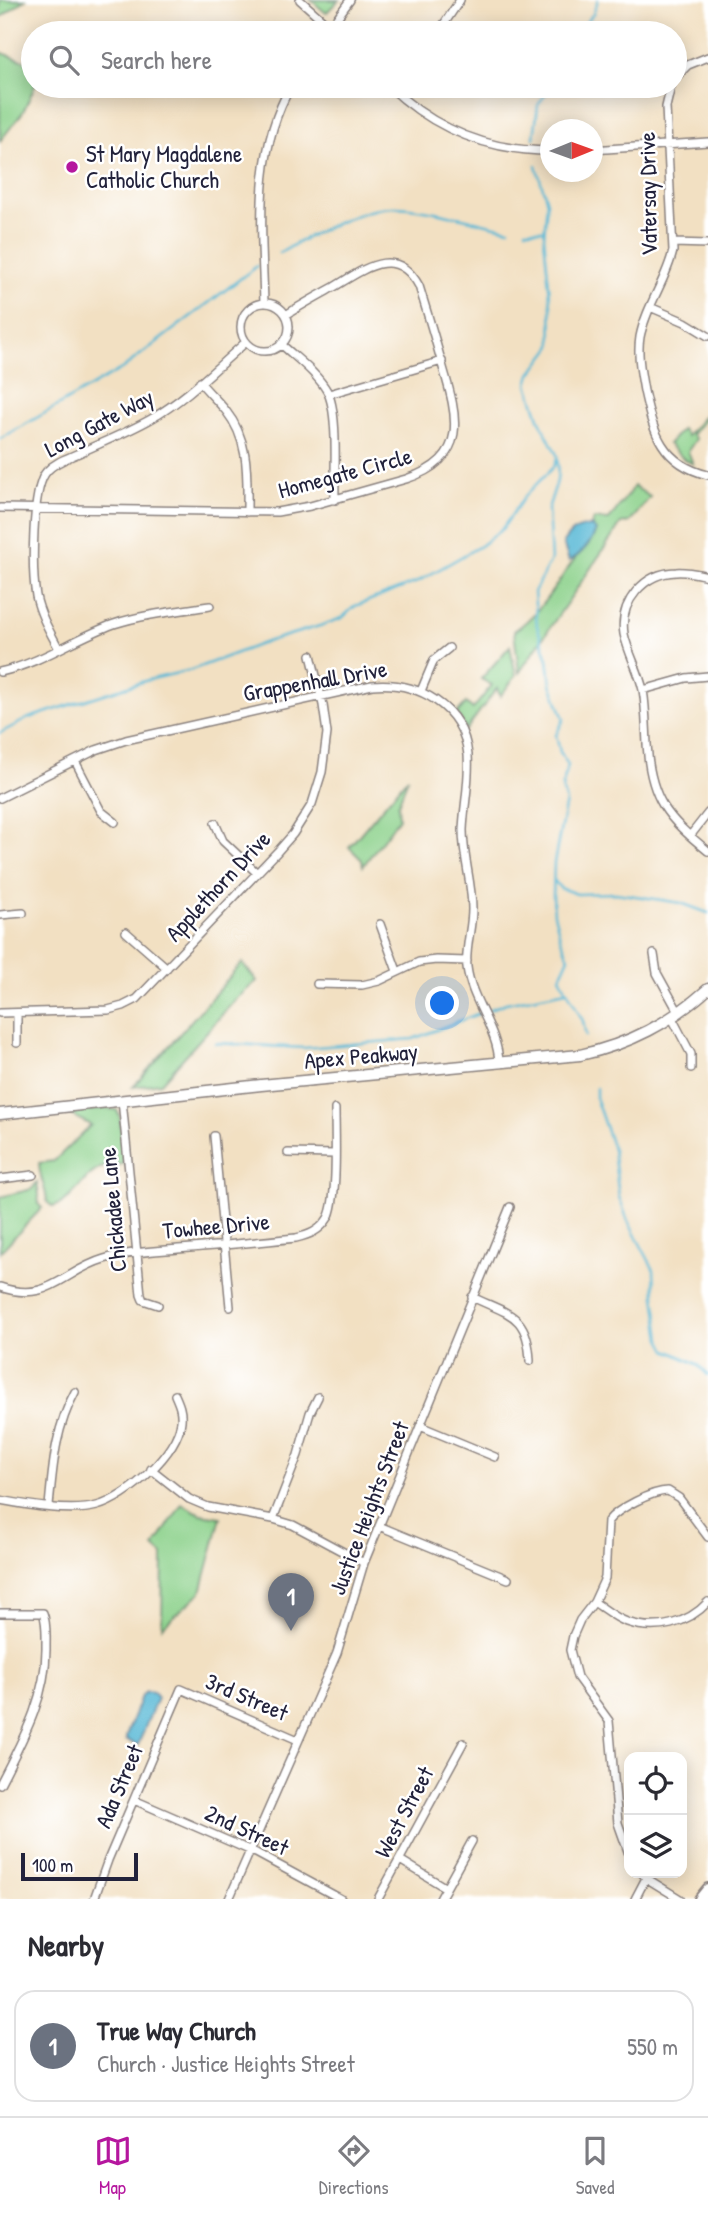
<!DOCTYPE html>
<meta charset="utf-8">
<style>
body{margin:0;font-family:"Patrick Hand",sans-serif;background:#f7f7f7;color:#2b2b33}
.controls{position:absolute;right:21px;bottom:21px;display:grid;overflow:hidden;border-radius:14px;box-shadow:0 4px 18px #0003}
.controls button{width:63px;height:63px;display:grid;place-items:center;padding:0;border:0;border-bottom:2px solid #e1e1e2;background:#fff;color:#2b2b33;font:35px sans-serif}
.compass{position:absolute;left:540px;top:119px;width:63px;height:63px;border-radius:50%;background:#fff;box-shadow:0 4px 18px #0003;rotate:89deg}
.scale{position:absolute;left:21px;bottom:18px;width:117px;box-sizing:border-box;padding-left:7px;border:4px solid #22223b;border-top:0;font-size:19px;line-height:24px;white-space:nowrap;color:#22223b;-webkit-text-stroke:5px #fff;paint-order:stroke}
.you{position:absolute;left:443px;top:1004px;width:24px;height:24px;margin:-18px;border:5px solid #fff;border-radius:50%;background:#1a73e8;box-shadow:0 0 0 10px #1a73e833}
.badge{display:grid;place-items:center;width:46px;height:46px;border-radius:50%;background:#b5179e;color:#fff;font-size:23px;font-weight:700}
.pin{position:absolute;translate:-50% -58px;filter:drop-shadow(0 2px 4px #0008)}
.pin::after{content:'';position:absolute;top:37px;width:24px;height:21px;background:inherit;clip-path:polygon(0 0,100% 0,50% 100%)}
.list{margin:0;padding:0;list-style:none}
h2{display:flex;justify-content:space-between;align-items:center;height:91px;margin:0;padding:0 28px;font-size:30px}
h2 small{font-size:23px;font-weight:400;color:#7c7c81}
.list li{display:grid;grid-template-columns:46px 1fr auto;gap:21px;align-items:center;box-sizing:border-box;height:112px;margin:0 14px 14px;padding:0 14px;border:2px solid #e1e1e2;border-radius:21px}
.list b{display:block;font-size:26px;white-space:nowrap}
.list p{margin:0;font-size:23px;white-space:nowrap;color:#7c7c81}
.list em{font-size:23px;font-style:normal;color:#7c7c81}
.icon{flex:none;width:38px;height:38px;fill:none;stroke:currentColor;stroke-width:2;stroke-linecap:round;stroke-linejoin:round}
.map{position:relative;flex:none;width:708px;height:1899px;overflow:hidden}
.search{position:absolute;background:#fff;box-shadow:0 4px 18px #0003;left:21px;right:21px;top:21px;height:77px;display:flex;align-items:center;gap:18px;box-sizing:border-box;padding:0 24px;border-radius:38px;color:#7c7c81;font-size:26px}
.sheet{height:217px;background:#fff}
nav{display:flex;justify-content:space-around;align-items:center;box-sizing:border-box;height:98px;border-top:2px solid #e1e1e2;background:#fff;font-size:19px;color:#7c7c81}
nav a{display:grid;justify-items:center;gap:4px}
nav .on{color:#b5179e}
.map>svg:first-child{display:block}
.green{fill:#8cd18b;stroke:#577a63;stroke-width:2}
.water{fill:#57b8d5;stroke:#3c6d88;stroke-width:2}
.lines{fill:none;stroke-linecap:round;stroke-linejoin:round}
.stream{stroke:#57b8d5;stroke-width:2.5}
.minor-casing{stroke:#8a817e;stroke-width:10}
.secondary-casing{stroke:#8a817e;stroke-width:13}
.primary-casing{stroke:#8a817e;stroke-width:14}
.minor{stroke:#fff;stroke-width:7}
.secondary{stroke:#fff;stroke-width:10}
.primary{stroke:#fff;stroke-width:10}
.poi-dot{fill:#b5179e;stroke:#fff;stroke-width:2.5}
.labels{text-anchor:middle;stroke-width:5;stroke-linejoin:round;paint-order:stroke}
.poi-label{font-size:23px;fill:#22223b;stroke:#fff;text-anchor:start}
.street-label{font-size:23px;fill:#22223b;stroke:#fff}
</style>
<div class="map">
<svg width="708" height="1899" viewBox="0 0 708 1899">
<rect width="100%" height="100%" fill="#fff"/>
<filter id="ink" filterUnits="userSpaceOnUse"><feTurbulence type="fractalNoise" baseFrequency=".0143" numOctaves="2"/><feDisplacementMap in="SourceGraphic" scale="14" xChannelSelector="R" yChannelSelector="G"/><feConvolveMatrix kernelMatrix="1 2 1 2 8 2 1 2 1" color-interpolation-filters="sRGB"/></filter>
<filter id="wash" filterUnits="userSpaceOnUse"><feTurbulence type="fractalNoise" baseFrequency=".00686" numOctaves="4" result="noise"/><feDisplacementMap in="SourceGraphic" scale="28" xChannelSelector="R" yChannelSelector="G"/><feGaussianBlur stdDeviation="1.57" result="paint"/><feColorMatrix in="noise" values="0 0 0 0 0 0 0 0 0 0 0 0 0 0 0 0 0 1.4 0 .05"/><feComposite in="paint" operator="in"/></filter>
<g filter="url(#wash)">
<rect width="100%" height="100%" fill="#f2e0c2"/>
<!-- green -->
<path class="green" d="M 0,0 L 25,0 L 0,18 Z
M 311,0 L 339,0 L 326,13 Z
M 0,52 L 33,64 L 35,86 L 23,112 L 0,141 Z
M 708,411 L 708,415 L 692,435 L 696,439 L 688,451 L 693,464 L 685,460 L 668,444 L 682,429 L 687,436 Z
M 634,486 L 650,497 L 630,522 L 621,524 L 519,673 L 514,631 C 540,614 556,584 574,560 C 582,550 592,543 596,530 L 591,526 L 594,519 L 609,520 Z
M 510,646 L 516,676 L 500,696 L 497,688 L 466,730 L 457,713 L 466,703 L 473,709 L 492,685 L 481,679 Z
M 408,777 L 398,805 L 399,818 L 363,866 L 362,860 L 349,847 Z
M 242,963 L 257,981 L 236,999 L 161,1083 L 133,1087 Z
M 105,1108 L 117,1110 L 120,1118 L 124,1164 C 117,1165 108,1165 101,1168 C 82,1176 75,1200 53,1207 L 47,1202 C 46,1187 39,1178 39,1163 L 54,1161 L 91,1125 L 69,1114 Z
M 37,1182 L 39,1195 L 38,1204 L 42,1208 L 0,1252 L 0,1197 L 32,1189 Z
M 182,1504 L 201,1514 L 221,1517 L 201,1592 L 162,1627 L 163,1555 L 154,1547 Z"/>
<!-- water -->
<path class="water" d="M 591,526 L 596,530 C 592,542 581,555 569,561 L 563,543 C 571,530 577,528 591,526 Z
M 146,1692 L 153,1693 L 157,1698 L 138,1745 L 126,1740 L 126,1737 L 141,1696 Z"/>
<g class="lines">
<!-- stream -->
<path class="stream" d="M 577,33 L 593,14 L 598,0
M 534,138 L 538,105 L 547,92 L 548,86
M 536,165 L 547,202 L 544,237 L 551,306 L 552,346 L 531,374 L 528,384 L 540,421 L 557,455 L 558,466 L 557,481 L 548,509 L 551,560 L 534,592 L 537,626 L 548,659 L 551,684 L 564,719 L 556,735 L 560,752 L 568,765 L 562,788 L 566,801 L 554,863 L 553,896 L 554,914 L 561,940 L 569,957 L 560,977 L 583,1021 L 586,1036
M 526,230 L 544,230
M 280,253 C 308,236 364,206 396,207 C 430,208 475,222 509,229
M 0,439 L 123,368 L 257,266
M 0,733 L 29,718 L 148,680 L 191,670 L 269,641 L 323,625 L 342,618 L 355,606 L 417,582 L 480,546 L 502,529 L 524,497 L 554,466 L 557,458
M 554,880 L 560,888 L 577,894 L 616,893 L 681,903 L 708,913
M 215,1043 L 304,1048 L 413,1039 L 506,1003 L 566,991
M 596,1088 L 596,1100 L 613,1149 L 619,1197 L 628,1221 L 654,1270 L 655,1296 L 661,1339 L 667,1350 L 697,1364 L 708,1375"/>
</g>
</g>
<g filter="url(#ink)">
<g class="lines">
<!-- minor casing -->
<g class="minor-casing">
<path id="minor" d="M 300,0 L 337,33
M 326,33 L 350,0
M 438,33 L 460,0
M 675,78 L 688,65 L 708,57
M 389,86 C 434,129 488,151 550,151
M 671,86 L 666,107 L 673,251 C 666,281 646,306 640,337 C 637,355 641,373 644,391 C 653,432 662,464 708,475
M 592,150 L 708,142
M 673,243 L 708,244
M 264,303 C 262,229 253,152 291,86
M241 327a24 24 0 1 1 48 0a24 24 0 1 1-48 0Z
M 650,307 L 685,322 L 708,336
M 281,344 C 296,358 317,373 327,391 C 339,413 334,473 335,500
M 200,382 C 208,392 218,401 226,411 C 250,441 247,476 247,512
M 329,394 L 442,361
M 0,508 L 277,512 L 310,506 L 406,479 C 471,458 457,415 442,364 C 435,338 427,312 419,286 C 396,244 364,269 334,287 C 318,296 301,305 286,315
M 708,576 C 698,574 687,571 676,572 C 644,573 619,602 624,634 C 628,653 639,671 643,690 C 646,707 646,726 647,744 C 650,799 667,818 708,851
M 59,649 C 50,632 40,615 36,596 C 32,572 31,488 47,471 C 55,462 68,458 79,453 C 103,442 128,432 151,419 C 186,399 216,368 246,342
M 0,672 C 41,663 75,638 114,624 C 145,614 178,611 210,606
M 643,690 L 686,678 L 708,676
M 421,691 L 434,660 L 449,648
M 75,761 L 101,811 L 115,822
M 0,798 L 96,750 L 126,740 L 372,685 C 418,681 463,706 468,755 C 470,780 464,805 463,830 C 463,857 472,882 472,909 C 472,929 465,948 467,967 C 471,1001 498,1029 499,1063
M 215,823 L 223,841 L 257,873
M 690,836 L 708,813
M 0,915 L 23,913
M 380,924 L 397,971
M 126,932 L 167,968
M 654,954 L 657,973 L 679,1013
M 317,984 L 362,985 L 379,981 L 419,962 L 436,960 L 467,961
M 0,1013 L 108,1010 L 123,1006 L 137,999 L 278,851 L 293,834 L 312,804 L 322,772 L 327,733 L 323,705 L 311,655
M 17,1014 L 17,1043
M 672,1018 L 691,1054 L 691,1068
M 122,1100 L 141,1295 L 143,1300 L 158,1305
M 214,1136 L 230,1307
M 288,1153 L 334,1154
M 0,1179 L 33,1175
M 0,1287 C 49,1304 63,1271 104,1259 C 128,1252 154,1251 178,1249 C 218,1246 257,1242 296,1238 C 309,1235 320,1231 328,1218 C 338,1200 335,1133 335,1109
M 472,1297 C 510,1315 528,1314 530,1361
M 420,1426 L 495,1457
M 151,1469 L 189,1499 L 208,1507 L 273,1519 L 293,1525 L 364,1563
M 0,1500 C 27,1505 70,1513 97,1506 C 127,1498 178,1453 181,1421 C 182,1411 179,1404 175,1395
M 49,1506 C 53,1465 55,1429 75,1392
M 273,1519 L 298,1455 L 310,1413 L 318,1397
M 379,1526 L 508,1579
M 594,1602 C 605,1609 615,1618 627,1622 C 656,1632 688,1624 708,1602
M 0,1613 L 43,1613 C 47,1623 46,1635 46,1646 C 47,1697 23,1739 0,1784
M 134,1800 L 256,1853 L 341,1899
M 629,1854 L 618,1823 L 609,1721 L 577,1677 L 570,1650 L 573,1636 L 580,1620 L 594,1602 L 605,1578 L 608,1521 C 617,1509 652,1491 668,1491 L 679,1498 L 708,1537
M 400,1860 L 446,1888
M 642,1873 L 646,1878 L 680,1899
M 94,1899 L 108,1860 L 181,1689 L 298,1740
M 229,1899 L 337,1653 L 364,1563 L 510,1207
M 378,1899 L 463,1743
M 440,1899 L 472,1841
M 635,1899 L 646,1878"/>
</g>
<!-- secondary casing -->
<g class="secondary-casing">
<path id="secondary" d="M 0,1114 L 261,1085 L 580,1055 C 630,1044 670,1023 708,989"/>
</g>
<!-- primary casing -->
<g class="primary-casing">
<path id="primary" d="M 700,1899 L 708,1889"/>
</g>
<!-- minor -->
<use href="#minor" class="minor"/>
<!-- secondary -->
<use href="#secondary" class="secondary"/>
<!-- primary -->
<use href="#primary" class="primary"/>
</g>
</g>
<!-- markers -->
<circle class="poi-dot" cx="72" cy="167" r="7"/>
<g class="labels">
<!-- poi labels -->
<g class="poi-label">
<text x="86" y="162">St Mary Magdalene<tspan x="86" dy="26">Catholic Church</tspan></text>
</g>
<!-- street labels -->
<g class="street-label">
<text transform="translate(648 194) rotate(-91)" y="8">Vatersay Drive</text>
<text transform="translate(99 423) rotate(-28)" y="8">Long Gate Way</text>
<text transform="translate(345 473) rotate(-15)" y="8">Homegate Circle</text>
<text transform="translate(315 681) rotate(-10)" y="8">Grappenhall Drive</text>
<text transform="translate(218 886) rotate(-47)" y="8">Applethorn Drive</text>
<text transform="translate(361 1056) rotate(-5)" y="8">Apex Peakway</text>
<text transform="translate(113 1210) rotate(-95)" y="8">Chickadee Lane</text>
<text transform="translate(216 1226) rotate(-5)" y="8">Towhee Drive</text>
<text transform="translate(369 1508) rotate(-69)" y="8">Justice Heights Street</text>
<text transform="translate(247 1697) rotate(23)" y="8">3rd Street</text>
<text transform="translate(119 1786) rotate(-67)" y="8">Ada Street</text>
<text transform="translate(404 1812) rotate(-62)" y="8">West Street</text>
<text transform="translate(247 1830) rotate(25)" y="8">2nd Street</text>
</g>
</g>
</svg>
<div class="controls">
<button><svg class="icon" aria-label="locate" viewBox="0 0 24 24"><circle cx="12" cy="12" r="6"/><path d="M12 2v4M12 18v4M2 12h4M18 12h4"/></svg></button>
<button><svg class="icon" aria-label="layers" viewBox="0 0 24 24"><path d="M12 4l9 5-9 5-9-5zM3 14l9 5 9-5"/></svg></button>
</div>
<svg class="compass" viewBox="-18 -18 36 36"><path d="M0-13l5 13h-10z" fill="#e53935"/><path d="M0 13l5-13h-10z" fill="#7c7c81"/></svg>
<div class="scale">100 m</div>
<div class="you"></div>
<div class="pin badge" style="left:291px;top:1631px;background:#6b7280">1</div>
<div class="search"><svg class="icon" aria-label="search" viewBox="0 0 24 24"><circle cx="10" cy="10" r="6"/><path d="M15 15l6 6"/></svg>Search here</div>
</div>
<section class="sheet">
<h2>Nearby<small></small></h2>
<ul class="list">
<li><span class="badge" style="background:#6b7280">1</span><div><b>True Way Church</b><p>Church · Justice Heights Street</p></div><em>550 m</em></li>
</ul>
</section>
<nav>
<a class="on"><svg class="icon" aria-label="map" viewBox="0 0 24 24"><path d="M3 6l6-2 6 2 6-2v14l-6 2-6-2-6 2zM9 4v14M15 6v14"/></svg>Map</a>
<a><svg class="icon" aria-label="directions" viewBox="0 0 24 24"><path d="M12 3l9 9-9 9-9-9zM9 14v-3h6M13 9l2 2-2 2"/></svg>Directions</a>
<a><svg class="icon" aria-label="saved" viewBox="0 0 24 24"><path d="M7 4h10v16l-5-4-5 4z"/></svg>Saved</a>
</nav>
